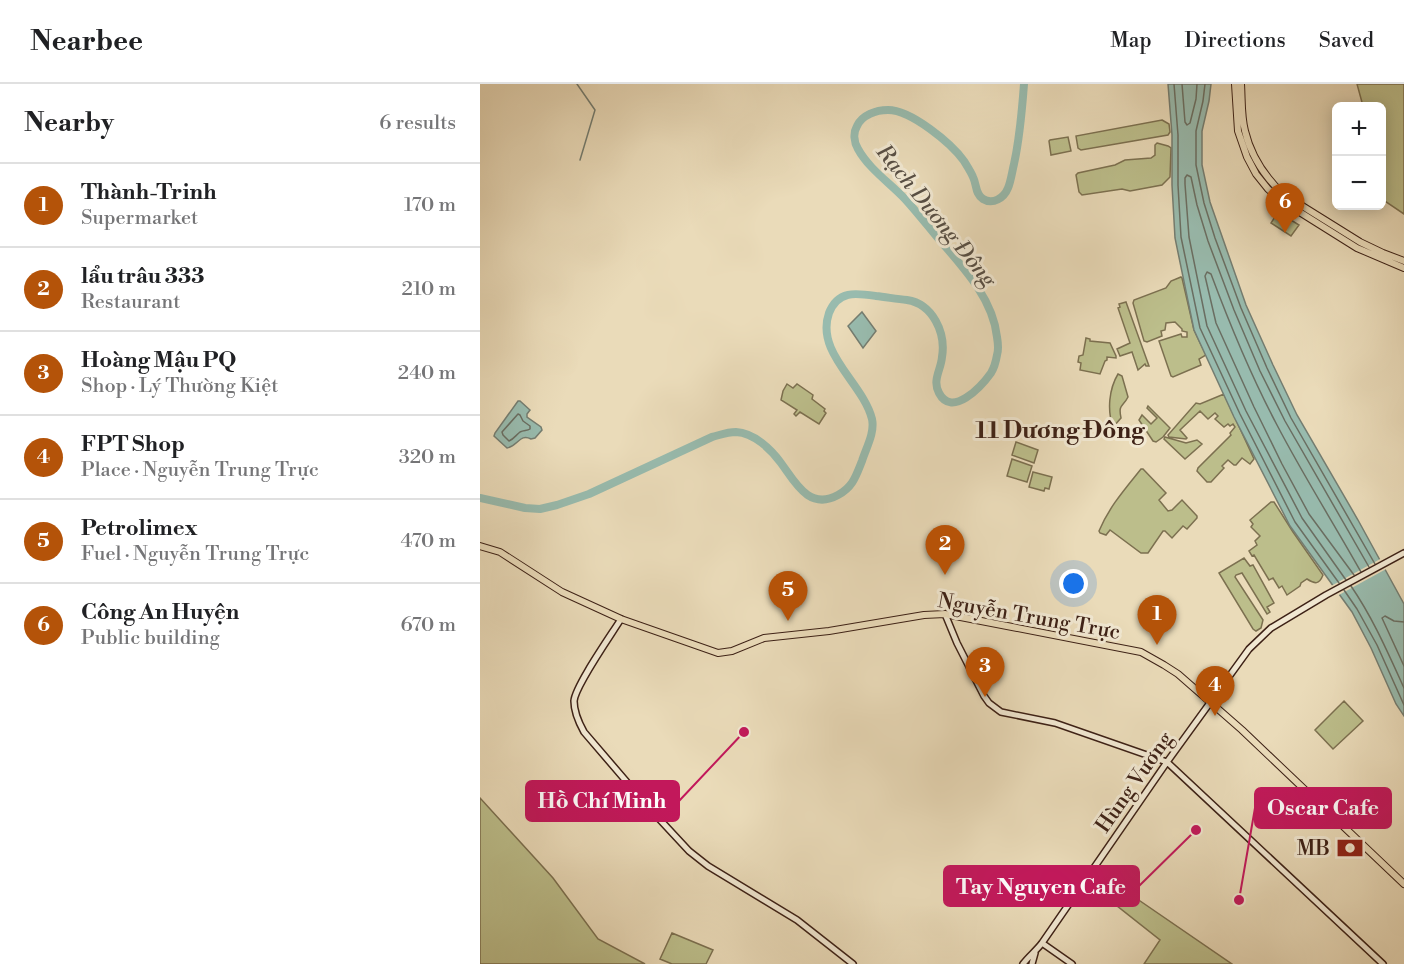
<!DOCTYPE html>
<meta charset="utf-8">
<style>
body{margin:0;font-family:"Libre Bodoni",serif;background:#f2f2f2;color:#202124}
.controls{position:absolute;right:18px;top:18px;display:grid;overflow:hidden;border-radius:9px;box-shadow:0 3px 15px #0003}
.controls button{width:54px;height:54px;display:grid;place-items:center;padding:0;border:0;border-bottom:2px solid #e0e0e0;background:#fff;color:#202124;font:30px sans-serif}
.you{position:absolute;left:594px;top:500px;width:21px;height:21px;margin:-15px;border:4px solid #fff;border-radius:50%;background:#1a73e8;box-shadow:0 0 0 9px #1a73e833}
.badge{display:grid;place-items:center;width:39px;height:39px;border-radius:50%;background:#b45309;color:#fff;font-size:20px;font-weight:700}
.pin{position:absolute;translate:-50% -50px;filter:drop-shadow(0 2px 3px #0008)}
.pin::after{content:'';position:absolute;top:32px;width:21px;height:18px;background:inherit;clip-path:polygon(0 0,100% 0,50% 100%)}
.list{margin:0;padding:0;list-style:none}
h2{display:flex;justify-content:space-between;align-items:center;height:78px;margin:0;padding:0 24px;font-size:26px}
h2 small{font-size:20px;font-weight:400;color:#757577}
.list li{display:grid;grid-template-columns:39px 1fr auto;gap:18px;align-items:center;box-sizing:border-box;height:84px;padding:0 24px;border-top:2px solid #e0e0e0}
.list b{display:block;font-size:22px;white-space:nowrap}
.list p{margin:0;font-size:20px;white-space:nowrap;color:#757577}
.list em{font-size:20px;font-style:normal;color:#757577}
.map{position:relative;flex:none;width:924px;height:880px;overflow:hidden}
header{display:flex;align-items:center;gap:36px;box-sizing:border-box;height:84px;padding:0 30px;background:#fff;border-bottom:2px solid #e0e0e0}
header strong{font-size:28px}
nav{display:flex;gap:33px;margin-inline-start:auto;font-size:21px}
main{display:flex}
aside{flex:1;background:#fff}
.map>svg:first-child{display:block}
.green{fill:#bcbe8b;stroke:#7c7050;stroke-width:1.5}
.water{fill:#98bbae;stroke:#747d71;stroke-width:1.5}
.pier{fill:#eadbb9}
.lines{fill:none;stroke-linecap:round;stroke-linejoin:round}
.shore{stroke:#6a6e62;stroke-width:1.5}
.stream{stroke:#747d71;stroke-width:1.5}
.river{stroke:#98bbae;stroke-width:8}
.secondary-casing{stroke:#3d2116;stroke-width:8}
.primary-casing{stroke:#3d2116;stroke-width:8}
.secondary{stroke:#f1e8d2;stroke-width:5}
.primary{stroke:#eadbb9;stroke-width:6}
.labels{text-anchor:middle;stroke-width:6;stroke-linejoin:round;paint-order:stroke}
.street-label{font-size:21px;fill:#3d2116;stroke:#f1e8d2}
.poi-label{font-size:21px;fill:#3d2116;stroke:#f1e8d2;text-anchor:end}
.water-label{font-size:22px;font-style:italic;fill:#584f44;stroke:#f1e8d2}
.quarter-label{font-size:24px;font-weight:bold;fill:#3d2116;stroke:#f1e8d2}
.leader{fill:none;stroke:#c2185b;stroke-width:2}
.callout-dot{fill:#c2185b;stroke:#f1e8d2;stroke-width:2}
.callout{fill:#c2185b;stroke:#c2185b;stroke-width:2}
.callout-label{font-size:22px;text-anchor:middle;font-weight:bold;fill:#fff}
</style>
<header>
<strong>Nearbee</strong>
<nav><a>Map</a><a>Directions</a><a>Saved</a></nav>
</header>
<main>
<aside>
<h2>Nearby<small>6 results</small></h2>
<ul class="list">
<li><span class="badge">1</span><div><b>Thành-Trinh</b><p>Supermarket</p></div><em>170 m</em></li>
<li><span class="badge">2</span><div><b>lẩu trâu 333</b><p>Restaurant</p></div><em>210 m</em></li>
<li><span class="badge">3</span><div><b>Hoàng Mậu PQ</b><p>Shop · Lý Thường Kiệt</p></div><em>240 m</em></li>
<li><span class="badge">4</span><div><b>FPT Shop</b><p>Place · Nguyễn Trung Trực</p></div><em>320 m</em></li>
<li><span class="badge">5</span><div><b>Petrolimex</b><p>Fuel · Nguyễn Trung Trực</p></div><em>470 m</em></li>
<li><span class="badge">6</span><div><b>Công An Huyện</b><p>Public building</p></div><em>670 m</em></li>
</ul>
</aside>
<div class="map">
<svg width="924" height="880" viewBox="0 0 924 880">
<rect width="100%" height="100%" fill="#eadbb9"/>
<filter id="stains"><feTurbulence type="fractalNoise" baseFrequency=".00333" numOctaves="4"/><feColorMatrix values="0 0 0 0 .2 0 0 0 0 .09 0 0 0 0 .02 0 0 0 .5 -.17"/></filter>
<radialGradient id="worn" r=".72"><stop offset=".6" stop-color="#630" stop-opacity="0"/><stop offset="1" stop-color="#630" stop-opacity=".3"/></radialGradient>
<!-- green -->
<path class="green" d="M 877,0 L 924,0 L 924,130 L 902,115 L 902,22 L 883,22 Z
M 682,36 L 689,40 L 690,48 L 688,51 L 601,66 L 598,64 L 596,52 Z
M 588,53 L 591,67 L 571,71 L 569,57 L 570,56 Z
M 677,59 L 688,62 L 691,64 L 690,93 L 682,101 L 650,107 L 642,105 L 602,111 L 599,108 L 596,91 L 598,89 L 635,81 L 645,76 L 671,74 L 675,71 L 675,61 Z
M 798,128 L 819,141 L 811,152 L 791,139 Z
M 701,193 L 702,194 L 714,246 L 726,271 L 719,275 L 721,281 L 693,293 L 691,292 L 679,257 L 701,250 L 702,253 L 707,253 L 707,248 L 702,247 L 702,245 L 695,238 L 686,239 L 685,246 L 681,247 L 682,252 L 667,258 L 664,257 L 653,219 L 654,216 L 686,204 L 691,197 Z
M 646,218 L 669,282 L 666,282 L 665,280 L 658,286 L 652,268 L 640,272 L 637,265 L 650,259 L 638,224 L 640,223 L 639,220 Z
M 606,254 L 610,255 L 610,257 L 630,259 L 636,272 L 636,274 L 627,273 L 627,276 L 625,277 L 620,290 L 600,286 L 601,279 L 598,278 L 599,272 L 603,271 Z
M 638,290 L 642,292 L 648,313 C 643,323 638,320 641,334 L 633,343 C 627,326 629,305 638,290 Z
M 307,300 L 313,304 L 317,300 L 333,311 L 332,315 L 345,325 L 344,327 L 346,329 L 339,340 L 320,328 L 316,332 L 314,330 L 317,326 L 301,316 L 303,307 Z
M 744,310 L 774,375 L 770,380 L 762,374 L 756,381 L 754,381 L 748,376 L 742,382 L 744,384 L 731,398 L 727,398 L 717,387 L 718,384 L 751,351 L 750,349 L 755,343 L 753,340 L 750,342 L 748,340 L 744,343 L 735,335 L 738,332 L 735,329 L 728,335 L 720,327 L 700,346 L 707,354 L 706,355 L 689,353 L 688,351 L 716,319 L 720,320 Z
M 668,322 L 690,344 L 683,353 L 676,358 L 673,357 L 659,336 L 662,331 L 671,340 L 677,334 L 667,324 Z
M 685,353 L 706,359 L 717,356 L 722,360 L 705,375 L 684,355 Z
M 536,358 L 558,366 L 554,379 L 532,371 Z
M 532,375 L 552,382 L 547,398 L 527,392 Z
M 661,385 L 663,385 L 686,409 L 679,416 L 688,427 L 692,426 L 702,416 L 717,432 L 717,434 L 707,445 L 703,442 L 692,454 L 685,447 L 683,447 L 668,469 L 661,469 L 630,446 L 626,451 L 620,449 L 619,447 C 629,423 645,405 661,385 Z
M 553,388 L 572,393 L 569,405 L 565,404 L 564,407 L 549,403 Z
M 791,418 L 794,418 L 813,448 L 843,491 C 839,501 835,500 827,495 L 821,499 L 820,502 L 807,511 L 802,502 L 799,504 L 793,494 L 789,496 L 774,471 L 772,472 L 769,467 L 777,461 L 775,457 L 780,452 L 771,443 L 773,440 L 770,436 Z
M 764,474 L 770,482 L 773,481 L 794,519 L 787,523 L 790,528 L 787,530 L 762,489 L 756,491 L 755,493 L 783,536 L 781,544 L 776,547 L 773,545 L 739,489 Z
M 864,617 L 883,637 L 853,665 L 835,646 Z
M 0,714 L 73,794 L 118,855 L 165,880 L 0,880 Z
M 631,797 L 752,880 L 664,880 L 680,856 L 622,810 Z
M 192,849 L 233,866 L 226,880 L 192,880 L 180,875 Z"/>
<!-- water -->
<path class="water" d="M 688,0 L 731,0 L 729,17 L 722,47 L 722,81 L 730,118 L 766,221 L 793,281 L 817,331 L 878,436 L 924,520 L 924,632 L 916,620 L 891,564 L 872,528 L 810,442 L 754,333 L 714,246 L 695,154 L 692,101 L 692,51 Z
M 382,228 L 396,247 L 383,264 L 368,242 Z
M 38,317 L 40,317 L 50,326 L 47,330 L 47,333 L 61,343 L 62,346 L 55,354 L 51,355 C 40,349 38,362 27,364 L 14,352 L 15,349 Z"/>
<!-- pier -->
<path class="pier" d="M 902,474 L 908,484 L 857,512 L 851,502 Z"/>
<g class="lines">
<!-- shore -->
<path class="shore" d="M 694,0 L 698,51 L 698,101 L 701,153 L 720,244 L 760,330 L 815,438 L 859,499
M 702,0 L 705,38 L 707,41 L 710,39 L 716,15 L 717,0
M 725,0 L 723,17 L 716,47 L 716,81 L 724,119 L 735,154 L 761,224 L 787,284 L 811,334 L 895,480
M 38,330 L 40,331 L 43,337 L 50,342 L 50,345 C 47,347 44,346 40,348 C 36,351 34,355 29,357 L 23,351 L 22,348 Z
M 874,491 L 829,430 L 802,380 L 774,323 L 736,239 L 725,192 L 727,188 L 731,190 C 750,241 771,292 797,341 C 823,391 853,438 881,488
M 866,496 L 822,434 L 766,327 L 727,242 L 709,153 L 705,100 L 705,94 L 707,91 L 711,93 L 717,121 L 728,157 L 754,226 L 780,287 L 805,337 L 889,483
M 871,502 C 893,534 908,569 924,604
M 864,506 L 877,525 L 897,561 L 924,621
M 924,538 L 914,537 L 905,532 L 902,534 L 924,582"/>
<!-- stream -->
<path class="stream" d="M 97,0 L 115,26 L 100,76"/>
<!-- river -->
<path class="river" d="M 0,414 L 45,424 L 60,425 L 77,421 L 109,410 L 232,353 C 240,351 247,348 256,348 C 274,349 291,365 301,379 C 315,398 329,427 358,411 C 373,403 376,392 382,377 C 386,364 395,349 392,335 C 383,299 335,269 349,229 C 358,206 376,209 396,212 C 406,213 416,215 427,216 C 453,220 466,249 462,273 C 461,286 452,296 459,309 C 472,334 501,303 511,289 C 514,284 516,277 517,271 C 519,265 518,259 517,253 C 513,214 482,182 457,153 C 447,141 436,127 425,115 C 410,99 389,85 378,65 C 374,58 373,49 377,42 C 382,31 396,26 408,26 C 431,26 471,59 484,77 C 487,82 491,88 493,93 C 497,101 495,110 503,115 C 513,121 524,114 528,104 C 531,97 532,88 534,80 C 540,53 542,27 544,0"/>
<!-- secondary casing -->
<g class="secondary-casing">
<path id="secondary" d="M 465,530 L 477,559 L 504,612 L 509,619 L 521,628 L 575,639 L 687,678 L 903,880
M 141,535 C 131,551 95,602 94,617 C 94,628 99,639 104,648 L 170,725 L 209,767 L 228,782 L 317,836 L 373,880
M 562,859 L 592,880
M 543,880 C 549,872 556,867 562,859 L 687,678 L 769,565 L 791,544 L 846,511 L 924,469
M 552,880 L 555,869"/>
</g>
<!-- primary casing -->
<g class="primary-casing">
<path id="primary" d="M 755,0 L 758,47 L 767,73 L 776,90 L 788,105 L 802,117 L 877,164 L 924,184
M 761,0 C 762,15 761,32 765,47 C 771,72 785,93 803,110 L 880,158 L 903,169 L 924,177
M 0,462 L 20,468 L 82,508 L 141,535 L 238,569 L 252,567 L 284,554 L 349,547 L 444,531 L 465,530 L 661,568 L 684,581 L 698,590 L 762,646 L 924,800"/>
</g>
<!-- secondary -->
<use href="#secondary" class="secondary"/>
<!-- primary -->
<use href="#primary" class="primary"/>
</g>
<!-- icons -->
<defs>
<g id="bank-bare" transform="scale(2.07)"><path d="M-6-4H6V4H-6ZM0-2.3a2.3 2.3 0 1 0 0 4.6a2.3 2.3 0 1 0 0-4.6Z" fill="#8f2418" stroke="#f1e8d2" stroke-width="2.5" paint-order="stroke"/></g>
</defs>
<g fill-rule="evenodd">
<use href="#bank-bare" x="870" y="764"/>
</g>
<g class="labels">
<!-- street labels -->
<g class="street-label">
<text transform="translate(549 532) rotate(10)" y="7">Nguyễn Trung Trực</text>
<text transform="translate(654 698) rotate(-55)" y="7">Hùng Vương</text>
</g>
<!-- poi labels -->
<g class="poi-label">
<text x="850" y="771">MB</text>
</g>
<!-- water labels -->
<g class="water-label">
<text transform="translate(457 131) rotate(51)" y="8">Rạch Dương Đông</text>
</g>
<!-- quarter labels -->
<g class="quarter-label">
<text x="580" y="354">11 Dương Đông</text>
</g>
</g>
<!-- callouts -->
<path class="leader" d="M264 648L199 717M759 816L775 724M716 746L659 802"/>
<g class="callout-dot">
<circle cx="264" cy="648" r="6"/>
<circle cx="759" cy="816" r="6"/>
<circle cx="716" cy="746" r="6"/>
</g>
<g class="callout">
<rect x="46" y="697" width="153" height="40" rx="6"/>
<rect x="775" y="704" width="136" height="40" rx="6"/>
<rect x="464" y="782" width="195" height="40" rx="6"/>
</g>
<g class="callout-label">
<text x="122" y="724">Hồ Chí Minh</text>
<text x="843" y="731">Oscar Cafe</text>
<text x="561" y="810">Tay Nguyen Cafe</text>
</g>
<rect width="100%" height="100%" filter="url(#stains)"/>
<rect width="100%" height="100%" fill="url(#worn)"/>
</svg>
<div class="controls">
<button>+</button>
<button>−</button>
</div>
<div class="you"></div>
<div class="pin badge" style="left:677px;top:561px">1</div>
<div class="pin badge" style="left:465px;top:491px">2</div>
<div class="pin badge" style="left:505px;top:613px">3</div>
<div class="pin badge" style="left:735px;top:632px">4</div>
<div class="pin badge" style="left:308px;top:537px">5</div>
<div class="pin badge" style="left:805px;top:149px">6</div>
</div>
</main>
